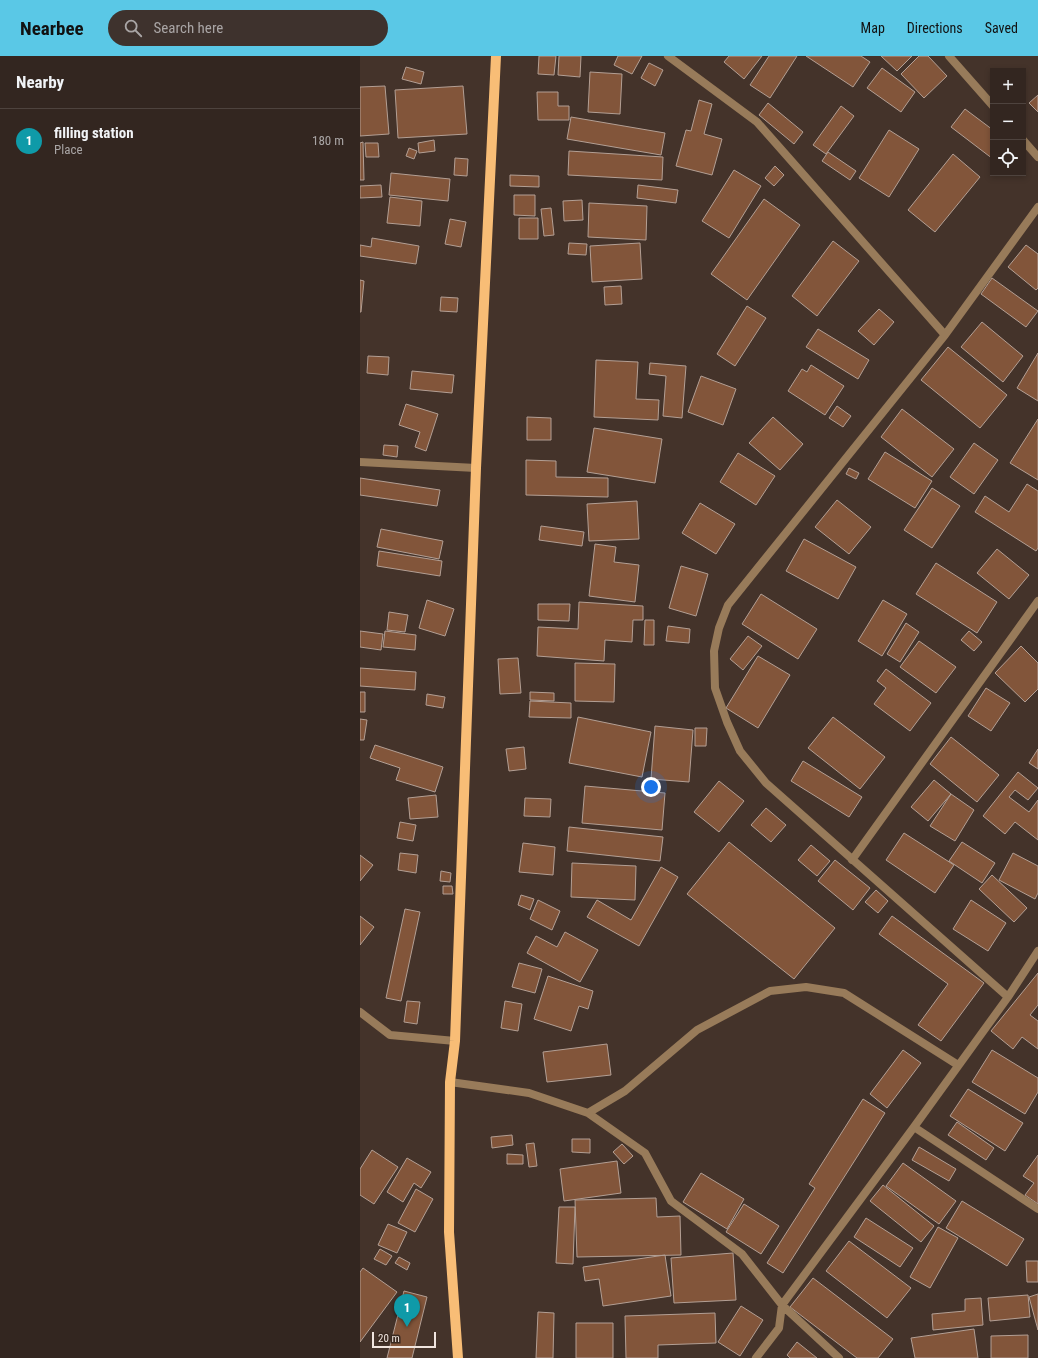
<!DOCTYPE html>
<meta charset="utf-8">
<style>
body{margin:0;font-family:"Roboto Condensed",sans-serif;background:#3e322d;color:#f1f3f6}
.controls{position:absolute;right:12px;top:12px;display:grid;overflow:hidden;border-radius:0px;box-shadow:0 2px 6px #0003}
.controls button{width:36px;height:36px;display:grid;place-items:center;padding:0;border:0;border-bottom:1px solid #4e433e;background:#332620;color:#f1f3f6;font:20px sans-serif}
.scale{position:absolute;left:12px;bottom:10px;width:64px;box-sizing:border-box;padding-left:4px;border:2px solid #f0e5df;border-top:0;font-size:11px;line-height:14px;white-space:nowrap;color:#f0e5df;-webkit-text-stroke:3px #392920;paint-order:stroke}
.you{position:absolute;left:291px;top:731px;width:14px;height:14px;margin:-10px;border:3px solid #fff;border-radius:50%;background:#1a73e8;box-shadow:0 0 0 6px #1a73e833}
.badge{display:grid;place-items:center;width:26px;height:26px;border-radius:50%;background:#5ac8e6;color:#fff;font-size:13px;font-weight:700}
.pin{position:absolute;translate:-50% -33px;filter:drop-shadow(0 1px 2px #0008)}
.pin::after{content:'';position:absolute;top:21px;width:14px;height:12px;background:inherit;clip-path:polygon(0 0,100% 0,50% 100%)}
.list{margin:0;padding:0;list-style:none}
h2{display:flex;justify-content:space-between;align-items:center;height:52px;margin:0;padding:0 16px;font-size:17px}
h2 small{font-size:13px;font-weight:400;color:#a9a5a5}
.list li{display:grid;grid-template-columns:26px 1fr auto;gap:12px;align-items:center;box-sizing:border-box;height:64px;padding:0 16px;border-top:1px solid #4e433e}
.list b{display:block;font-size:15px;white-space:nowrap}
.list p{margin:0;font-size:13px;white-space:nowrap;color:#a9a5a5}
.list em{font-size:13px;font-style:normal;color:#a9a5a5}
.icon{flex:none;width:22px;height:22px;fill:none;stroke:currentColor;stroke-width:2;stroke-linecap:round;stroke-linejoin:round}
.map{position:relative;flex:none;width:678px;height:1302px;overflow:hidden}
header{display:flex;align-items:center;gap:24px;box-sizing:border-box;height:56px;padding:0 20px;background:#5ac8e6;color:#111}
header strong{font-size:19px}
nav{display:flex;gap:22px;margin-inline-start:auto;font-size:14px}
.search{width:280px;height:36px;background:#3e322d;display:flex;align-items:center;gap:10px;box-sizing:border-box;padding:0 14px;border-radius:22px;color:#a9a5a5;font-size:15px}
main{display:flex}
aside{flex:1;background:#332620}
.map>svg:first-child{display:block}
.building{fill:#82553a;stroke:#b39f94}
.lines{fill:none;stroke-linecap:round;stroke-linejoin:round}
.street{stroke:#987b5a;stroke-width:8}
.primary{stroke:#f8bd76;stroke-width:10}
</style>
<header>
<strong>Nearbee</strong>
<div class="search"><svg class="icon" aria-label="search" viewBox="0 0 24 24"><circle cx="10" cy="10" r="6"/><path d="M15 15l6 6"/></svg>Search here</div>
<nav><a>Map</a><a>Directions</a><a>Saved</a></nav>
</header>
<main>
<aside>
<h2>Nearby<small></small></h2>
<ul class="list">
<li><span class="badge" style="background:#0f9aa8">1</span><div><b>filling station</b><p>Place</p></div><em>180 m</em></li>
</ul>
</aside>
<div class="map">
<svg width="678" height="1302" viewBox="0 0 678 1302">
<rect width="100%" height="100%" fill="#44332a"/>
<!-- building -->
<path class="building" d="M 179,0 L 196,0 L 194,19 L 178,18 Z
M 199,0 L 221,0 L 220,21 L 198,19 Z
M 258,0 L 282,0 L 272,18 L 254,9 Z
M 369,0 L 402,0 L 384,23 L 364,6 Z
M 409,0 L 437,0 L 410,42 L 390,29 Z
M 446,0 L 501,0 L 510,6 L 493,31 Z
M 521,0 L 552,0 L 537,15 Z
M 559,0 L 568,0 L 587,20 L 564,42 L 541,18 Z
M 289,7 L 303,14 L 295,30 L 281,22 Z
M 46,11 L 64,16 L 61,28 L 42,23 Z
M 522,12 L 555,36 L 541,56 L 507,32 Z
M 230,16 L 262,18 L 260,58 L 228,56 Z
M 25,30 L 29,78 L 0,80 L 0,31 Z
M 103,30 L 107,78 L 38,82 L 35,34 Z
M 177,36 L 198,36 L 198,50 L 209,50 L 209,64 L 178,64 Z
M 678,39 L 678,56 L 669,47 Z
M 339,44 L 352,48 L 344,78 L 362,83 L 352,119 L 316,110 L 326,74 L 331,75 Z
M 408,47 L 443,76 L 434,88 L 399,59 Z
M 481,50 L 494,60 L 466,98 L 453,89 Z
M 605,53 L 633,74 L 633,103 L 591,71 Z
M 211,61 L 305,77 L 301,99 L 207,83 Z
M 529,74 L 559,93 L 529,141 L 499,122 Z
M 74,84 L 75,95 L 59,97 L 58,87 Z
M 3,86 L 4,124 L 0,124 L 0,87 Z
M 5,87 L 18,87 L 19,101 L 6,101 Z
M 49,92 L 57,95 L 54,103 L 46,100 Z
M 209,95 L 303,101 L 302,124 L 208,119 Z
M 468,96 L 496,115 L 490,124 L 462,105 Z
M 593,98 L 620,121 L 575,176 L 548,154 Z
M 95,102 L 108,103 L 107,120 L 94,119 Z
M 415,110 L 424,119 L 414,130 L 405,122 Z
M 374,114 L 401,130 L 369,182 L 342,165 Z
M 31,117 L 90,123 L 88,145 L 29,139 Z
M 150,119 L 179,120 L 179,131 L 150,130 Z
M 21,129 L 22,141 L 0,142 L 0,130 Z
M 278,129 L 318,134 L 316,147 L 277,142 Z
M 154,139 L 175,139 L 175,160 L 154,159 Z
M 30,141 L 62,145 L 60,170 L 27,167 Z
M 404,143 L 440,169 L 387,244 L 351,218 Z
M 222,144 L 223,164 L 204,165 L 203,145 Z
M 229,147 L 287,150 L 286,184 L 228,181 Z
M 191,152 L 194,179 L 184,180 L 181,153 Z
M 159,162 L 178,162 L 178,183 L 159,183 Z
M 90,163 L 106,166 L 101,191 L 85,188 Z
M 12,182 L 59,190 L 56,208 L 0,200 L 0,189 L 11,191 Z
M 473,185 L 499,205 L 457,260 L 432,240 Z
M 209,187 L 227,188 L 226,199 L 208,198 Z
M 280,187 L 282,223 L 232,226 L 230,190 Z
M 666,189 L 678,198 L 678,232 L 676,234 L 648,211 Z
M 632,222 L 678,255 L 666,271 L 621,238 Z
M 0,224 L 4,225 L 1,256 L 0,256 Z
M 261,230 L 262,248 L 245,249 L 244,231 Z
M 81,241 L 98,242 L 97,256 L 80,255 Z
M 387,250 L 406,262 L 375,310 L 357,298 Z
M 519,253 L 534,266 L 514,289 L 498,275 Z
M 622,266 L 663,300 L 643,326 L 601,291 Z
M 458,273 L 509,304 L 498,323 L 446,291 Z
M 588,291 L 647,339 L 620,372 L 561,324 Z
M 678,297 L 678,345 L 657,332 Z
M 8,300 L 29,301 L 28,319 L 7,317 Z
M 236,304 L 278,306 L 276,343 L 299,344 L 298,364 L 234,361 Z
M 290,307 L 326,310 L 322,362 L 303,360 L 306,320 L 289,318 Z
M 451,309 L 484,330 L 465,359 L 428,335 L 442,313 L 447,316 Z
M 52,315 L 94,319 L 92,337 L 50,333 Z
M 341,320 L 376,333 L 363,369 L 328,356 Z
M 46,348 L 78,358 L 66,395 L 55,391 L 60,376 L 39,369 Z
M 477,350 L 491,360 L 483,371 L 469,362 Z
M 542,353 L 594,393 L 572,421 L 521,381 Z
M 167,361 L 191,362 L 191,384 L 167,384 Z
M 413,361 L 443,388 L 420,414 L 389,387 Z
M 678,363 L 678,424 L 650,407 Z
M 234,372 L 302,383 L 295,427 L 227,416 Z
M 614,387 L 638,404 L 614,438 L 590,421 Z
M 24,389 L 38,390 L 37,401 L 23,399 Z
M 525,396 L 572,425 L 555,452 L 508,423 Z
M 378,397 L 415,420 L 396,449 L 360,426 Z
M 166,404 L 196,405 L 196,421 L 248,422 L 248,441 L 166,439 Z
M 489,412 L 499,417 L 496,423 L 486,418 Z
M 0,422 L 80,434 L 77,450 L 0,439 Z
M 667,428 L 678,435 L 678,492 L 676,495 L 615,456 L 625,440 L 649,456 Z
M 572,432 L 600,450 L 572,492 L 544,474 Z
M 477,444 L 511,471 L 489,498 L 455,471 Z
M 277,445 L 279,483 L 229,485 L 227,448 Z
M 340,447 L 375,468 L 356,498 L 322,477 Z
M 181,470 L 224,476 L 222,490 L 179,484 Z
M 21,473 L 83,485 L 79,503 L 17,491 Z
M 444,483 L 496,511 L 478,543 L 426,515 Z
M 235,488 L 256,491 L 254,506 L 279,509 L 275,546 L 229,540 Z
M 637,493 L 669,519 L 649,543 L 617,517 Z
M 19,495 L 82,505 L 80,520 L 17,510 Z
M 576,507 L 637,546 L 617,577 L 556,538 Z
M 321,510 L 348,518 L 336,560 L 309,552 Z
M 401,538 L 457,573 L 438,603 L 382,568 Z
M 67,544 L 94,553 L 85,580 L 59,572 Z
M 523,544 L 547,558 L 522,600 L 498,585 Z
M 219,546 L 283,550 L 283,564 L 273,564 L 272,586 L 245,584 L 244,605 L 177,600 L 178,571 L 218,573 Z
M 178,548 L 210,548 L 209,565 L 178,564 Z
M 29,556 L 48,559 L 45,576 L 27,574 Z
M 285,564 L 294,564 L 294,589 L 284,589 Z
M 546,567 L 559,576 L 540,606 L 527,598 Z
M 308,570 L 330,573 L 329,587 L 306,585 Z
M 0,575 L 23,578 L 21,594 L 0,591 Z
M 25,575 L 56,579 L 55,594 L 23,591 Z
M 609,575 L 622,586 L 614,595 L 601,584 Z
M 388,580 L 402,590 L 383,614 L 370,603 Z
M 559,585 L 596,611 L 576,637 L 540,611 Z
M 661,590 L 678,607 L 678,633 L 665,646 L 635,617 Z
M 398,600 L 430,619 L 398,672 L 366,652 Z
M 158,602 L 161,637 L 140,638 L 138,603 Z
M 215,607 L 255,608 L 254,646 L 215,645 Z
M 0,612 L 56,616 L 55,634 L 0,630 Z
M 526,613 L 571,647 L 550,675 L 514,648 L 526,632 L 517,625 Z
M 626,632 L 650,647 L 631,675 L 608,660 Z
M 0,636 L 5,636 L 5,656 L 0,656 Z
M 170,636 L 194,637 L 194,645 L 170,644 Z
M 67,638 L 85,641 L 83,652 L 66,649 Z
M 170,645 L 211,647 L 211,662 L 169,661 Z
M 218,661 L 291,676 L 282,721 L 209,707 Z
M 473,661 L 525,701 L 500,733 L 448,692 Z
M 0,663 L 7,664 L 4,684 L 0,684 Z
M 295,670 L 333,674 L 329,726 L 291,723 Z
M 335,672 L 347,672 L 346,690 L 335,690 Z
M 591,681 L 639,719 L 617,746 L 570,708 Z
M 15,689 L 83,711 L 75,736 L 36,724 L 40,712 L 10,702 Z
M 164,691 L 166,713 L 149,715 L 146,693 Z
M 678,693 L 678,713 L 669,707 Z
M 443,705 L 502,741 L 489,761 L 431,725 Z
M 658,716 L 678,732 L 668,744 L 655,734 L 649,741 L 669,756 L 678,744 L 678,784 L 655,766 L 645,778 L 623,760 Z
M 574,724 L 591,738 L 568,765 L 551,751 Z
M 359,725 L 384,745 L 359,776 L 334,756 Z
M 225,730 L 305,737 L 302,774 L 222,767 Z
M 591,738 L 614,754 L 595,785 L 570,770 Z
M 76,739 L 78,761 L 50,763 L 48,742 Z
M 165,742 L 191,743 L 190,761 L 164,760 Z
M 406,752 L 426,769 L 411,786 L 391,769 Z
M 40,766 L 56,769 L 53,785 L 37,782 Z
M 209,771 L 303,781 L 300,805 L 207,795 Z
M 544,777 L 594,809 L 575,837 L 526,804 Z
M 369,786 L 475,872 L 434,923 L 327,838 Z
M 602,786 L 635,807 L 622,827 L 589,805 Z
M 163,787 L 195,791 L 193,819 L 159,816 Z
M 451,789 L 470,805 L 457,820 L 438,804 Z
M 40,797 L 58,799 L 56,817 L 38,814 Z
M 653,797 L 678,810 L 678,837 L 675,843 L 639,824 Z
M 0,799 L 13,809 L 0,825 Z
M 475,804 L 510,832 L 493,854 L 458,825 Z
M 212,807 L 276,810 L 275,844 L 211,841 Z
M 301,811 L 318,821 L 279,890 L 227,861 L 237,844 L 271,864 Z
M 81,815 L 91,817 L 90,826 L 80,825 Z
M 632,819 L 667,852 L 654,866 L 619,833 Z
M 83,830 L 92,830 L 93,838 L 83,838 Z
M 516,834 L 528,845 L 518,857 L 505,846 Z
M 161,839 L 174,843 L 170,854 L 158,849 Z
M 178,844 L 200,855 L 192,874 L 170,863 Z
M 611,844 L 646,867 L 628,895 L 593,873 Z
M 45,853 L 60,856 L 41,945 L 26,942 Z
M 0,860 L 14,871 L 0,889 Z
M 532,860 L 624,927 L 581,985 L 558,969 L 588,928 L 519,878 Z
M 205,876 L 238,894 L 220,926 L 167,897 L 176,880 L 197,891 Z
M 159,907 L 182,913 L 175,937 L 152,931 Z
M 678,917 L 678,949 L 670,959 L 678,965 L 678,993 L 662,981 L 653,993 L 631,975 Z
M 188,920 L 233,935 L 228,953 L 219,950 L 211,975 L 174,963 Z
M 47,945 L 60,946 L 57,968 L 44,966 Z
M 145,945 L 162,948 L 158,975 L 141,972 Z
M 247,988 L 251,1019 L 187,1026 L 183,996 Z
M 543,994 L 561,1007 L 527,1052 L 510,1038 Z
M 632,994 L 678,1022 L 678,1036 L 665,1058 L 612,1026 Z
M 608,1033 L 663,1067 L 645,1095 L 590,1060 Z
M 503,1043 L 525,1057 L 423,1217 L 407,1207 L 455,1132 L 449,1128 Z
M 597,1066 L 634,1092 L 626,1104 L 588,1079 Z
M 152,1079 L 153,1089 L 132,1092 L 131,1081 Z
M 212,1083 L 230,1083 L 230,1097 L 212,1096 Z
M 174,1087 L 177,1110 L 169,1111 L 166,1088 Z
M 262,1088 L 273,1100 L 264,1108 L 253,1096 Z
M 559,1091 L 596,1113 L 589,1125 L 552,1104 Z
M 12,1094 L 38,1111 L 14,1148 L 0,1139 L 0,1113 Z
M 147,1098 L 163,1099 L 163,1108 L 147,1108 Z
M 678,1099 L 678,1148 L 665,1139 L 674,1127 L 663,1120 Z
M 47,1102 L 71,1116 L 61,1132 L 54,1127 L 43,1146 L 27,1136 Z
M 257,1105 L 261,1137 L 204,1145 L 200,1113 Z
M 543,1107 L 596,1145 L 579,1168 L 526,1130 Z
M 341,1117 L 384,1143 L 367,1173 L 323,1146 Z
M 523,1129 L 574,1170 L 561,1186 L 510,1145 Z
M 56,1133 L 73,1143 L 55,1176 L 38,1167 Z
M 296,1142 L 297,1161 L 320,1160 L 321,1199 L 217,1201 L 215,1144 Z
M 602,1145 L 664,1183 L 647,1210 L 586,1172 Z
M 384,1148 L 419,1170 L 401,1198 L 366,1176 Z
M 199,1151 L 215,1151 L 213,1208 L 196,1207 Z
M 506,1162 L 553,1192 L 540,1211 L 494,1181 Z
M 28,1168 L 47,1176 L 37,1197 L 18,1189 Z
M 578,1171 L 598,1182 L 570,1232 L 550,1221 Z
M 489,1185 L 551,1232 L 527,1262 L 466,1215 Z
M 20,1193 L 32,1200 L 26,1209 L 14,1203 Z
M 373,1197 L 376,1244 L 314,1247 L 311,1202 Z
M 305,1199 L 311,1240 L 243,1250 L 239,1223 L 225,1225 L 223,1211 Z
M 39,1201 L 50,1207 L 47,1214 L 35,1207 Z
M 666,1205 L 678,1205 L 678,1226 L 667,1226 Z
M 3,1212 L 37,1236 L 0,1286 L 0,1216 Z
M 453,1222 L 533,1283 L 518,1302 L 497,1302 L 430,1251 Z
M 44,1235 L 67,1241 L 52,1302 L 27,1302 Z
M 678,1238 L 678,1274 L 669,1241 Z
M 668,1239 L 670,1261 L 630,1265 L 628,1242 Z
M 621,1242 L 623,1269 L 573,1274 L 572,1258 L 605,1255 L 605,1243 Z
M 381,1250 L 403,1264 L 380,1300 L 358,1286 Z
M 178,1256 L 194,1257 L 193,1302 L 176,1302 Z
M 355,1257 L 356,1287 L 298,1289 L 298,1302 L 266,1302 L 265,1260 Z
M 216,1267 L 253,1267 L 253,1302 L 216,1302 Z
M 614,1273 L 618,1302 L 555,1302 L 551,1282 Z
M 668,1279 L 668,1302 L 631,1302 L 631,1280 Z
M 437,1286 L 457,1302 L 430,1302 L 427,1299 Z"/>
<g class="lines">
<!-- street -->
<path class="street" d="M 308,0 L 397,66 L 585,279
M 589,0 L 633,50
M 663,84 L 678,101
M 0,406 L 116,412
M 492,804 L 678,545
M 648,941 L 406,727 L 380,695 L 367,666 L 355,632 L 354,595 L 359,572 L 368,549 L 585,279 L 678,151
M 0,956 L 30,979 L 95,985
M 90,1026 L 169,1037 L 228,1057 L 285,1097 L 311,1145 L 382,1198 L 422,1249 L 479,1302
M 228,1057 L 265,1035 L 337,974 L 410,935 L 446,931 L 484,937 L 598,1009
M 554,1071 L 678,1153
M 396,1302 L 419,1272 L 422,1249 L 554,1071 L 648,941 L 678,895"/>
<!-- primary -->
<path class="primary" d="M 98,1302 L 89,1176 L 90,1026 L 95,985 L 116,412 L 136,0"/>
</g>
</svg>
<div class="controls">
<button>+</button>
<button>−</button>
<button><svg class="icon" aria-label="locate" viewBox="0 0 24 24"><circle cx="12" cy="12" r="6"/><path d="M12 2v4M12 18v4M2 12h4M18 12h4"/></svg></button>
</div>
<div class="scale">20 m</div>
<div class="you"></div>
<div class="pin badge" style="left:47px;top:1271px;background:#0f9aa8">1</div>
</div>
</main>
